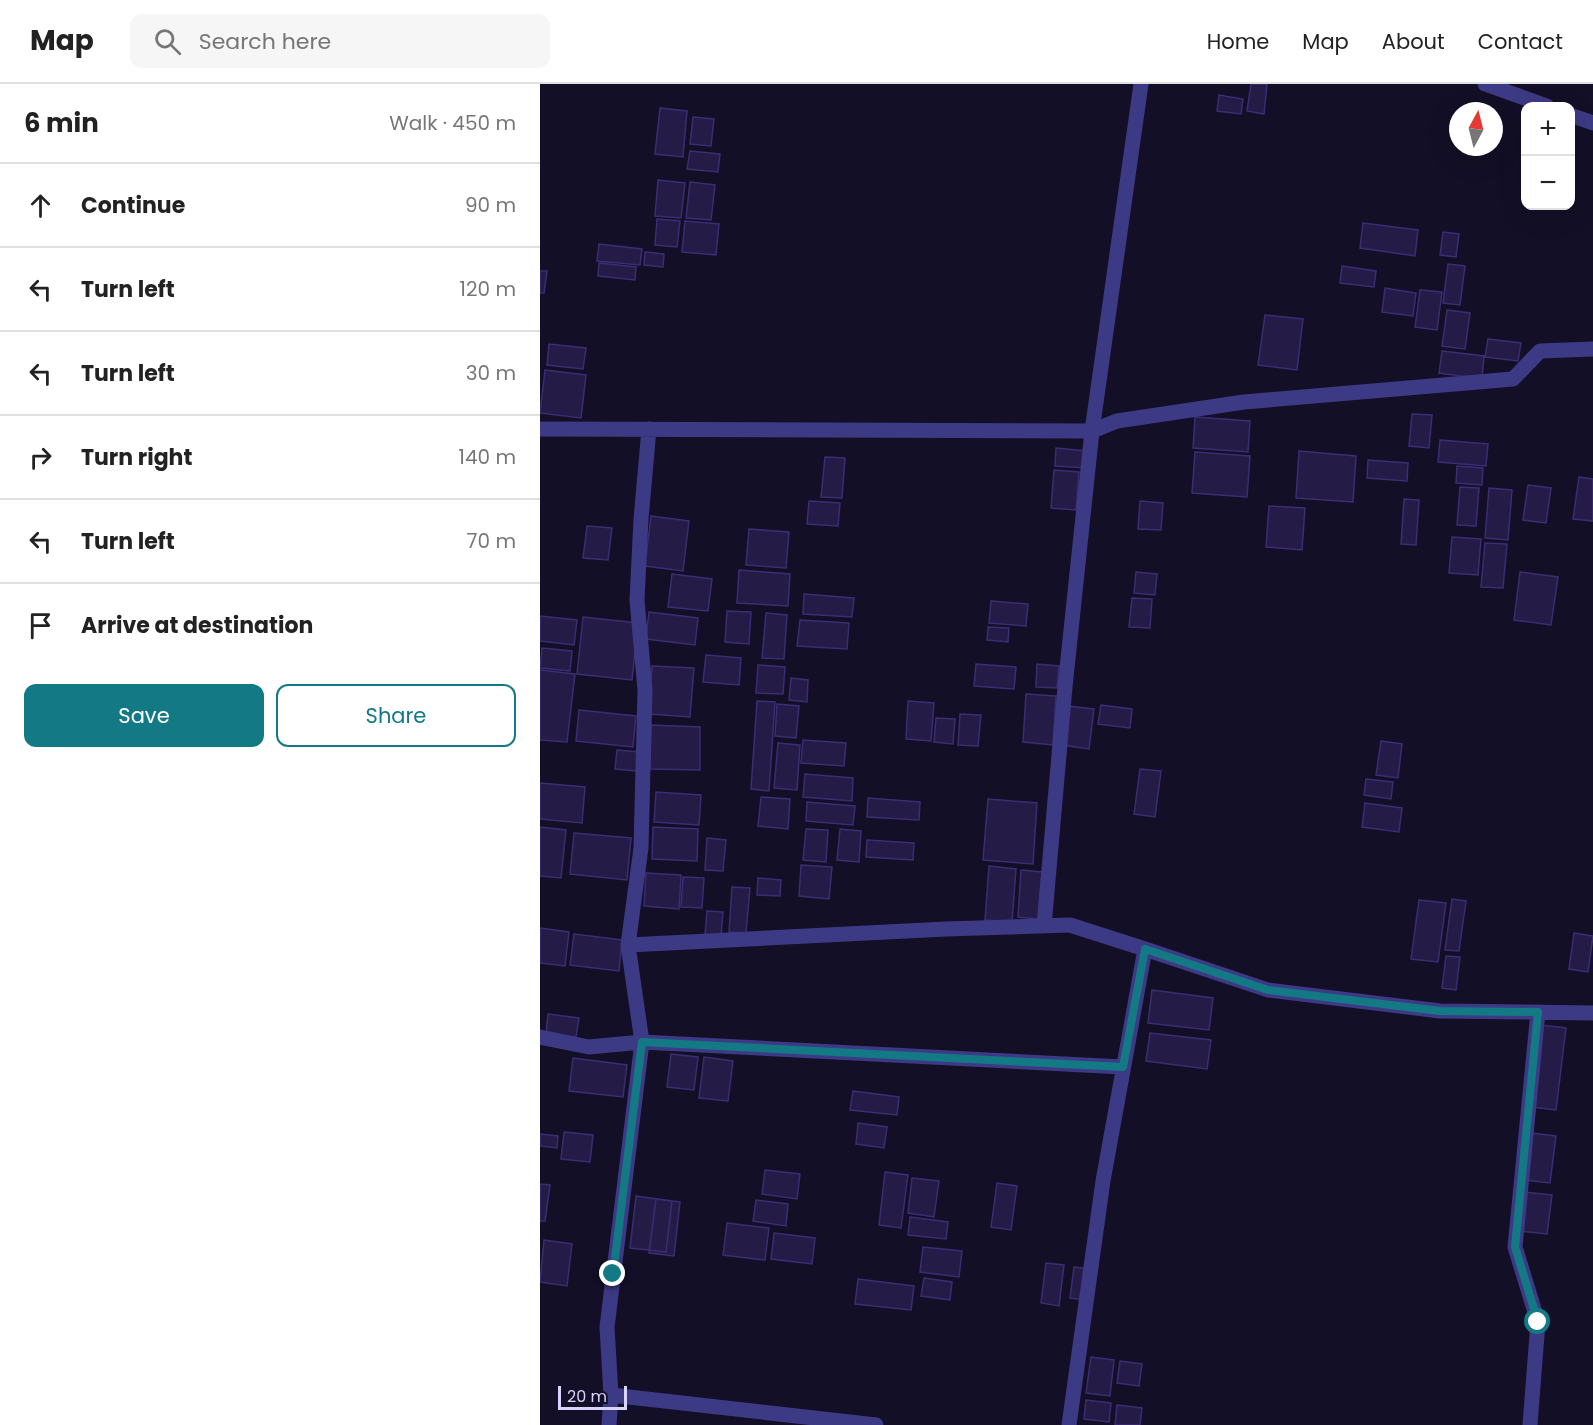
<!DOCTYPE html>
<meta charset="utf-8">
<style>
body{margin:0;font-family:Poppins,sans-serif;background:#f6f6f6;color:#222}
.controls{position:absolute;right:18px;top:18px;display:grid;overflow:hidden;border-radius:12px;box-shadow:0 6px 24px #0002}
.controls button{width:54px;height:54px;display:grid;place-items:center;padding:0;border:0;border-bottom:2px solid #e0e0e0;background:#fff;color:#222;font:30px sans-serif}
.compass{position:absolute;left:909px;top:18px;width:54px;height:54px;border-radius:50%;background:#fff;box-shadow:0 6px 24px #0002;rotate:7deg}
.scale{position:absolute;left:18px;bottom:15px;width:69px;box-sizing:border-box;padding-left:6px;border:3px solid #d9d4ff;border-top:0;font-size:16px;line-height:21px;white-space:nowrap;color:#d9d4ff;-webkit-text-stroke:4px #130f26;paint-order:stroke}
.stop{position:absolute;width:18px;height:18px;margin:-14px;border:4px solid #137a85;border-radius:50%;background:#fff}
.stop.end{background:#137a85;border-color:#fff;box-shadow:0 2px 6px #0008}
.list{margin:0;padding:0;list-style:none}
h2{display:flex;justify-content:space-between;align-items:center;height:78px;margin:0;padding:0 24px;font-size:26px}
h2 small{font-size:20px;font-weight:400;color:#767676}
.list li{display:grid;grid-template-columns:39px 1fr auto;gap:18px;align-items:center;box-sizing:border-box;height:84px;padding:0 24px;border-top:2px solid #e0e0e0}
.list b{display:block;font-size:22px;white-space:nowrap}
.list em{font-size:20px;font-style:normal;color:#767676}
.actions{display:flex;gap:12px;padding:18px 24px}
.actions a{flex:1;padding:14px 0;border:2px solid #137a85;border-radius:12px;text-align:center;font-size:21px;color:#137a85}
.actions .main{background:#137a85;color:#fff}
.icon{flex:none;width:33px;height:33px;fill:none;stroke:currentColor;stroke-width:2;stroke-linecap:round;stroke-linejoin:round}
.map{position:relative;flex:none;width:1053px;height:1341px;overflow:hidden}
header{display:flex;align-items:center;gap:36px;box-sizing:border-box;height:84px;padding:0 30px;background:#fff;border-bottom:2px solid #e0e0e0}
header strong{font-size:28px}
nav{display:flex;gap:33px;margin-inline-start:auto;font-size:21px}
.search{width:420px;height:54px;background:#f6f6f6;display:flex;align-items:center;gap:15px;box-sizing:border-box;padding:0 21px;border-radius:12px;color:#767676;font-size:22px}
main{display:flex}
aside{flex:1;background:#fff}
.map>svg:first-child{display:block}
.building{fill:#241b47;stroke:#3b2d73;stroke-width:1.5}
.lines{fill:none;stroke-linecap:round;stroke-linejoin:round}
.minor{stroke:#3d3a85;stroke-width:15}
.route{stroke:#137a85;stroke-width:8}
</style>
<header>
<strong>Map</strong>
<div class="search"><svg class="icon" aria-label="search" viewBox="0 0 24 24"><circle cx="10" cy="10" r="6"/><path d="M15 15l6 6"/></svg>Search here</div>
<nav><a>Home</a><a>Map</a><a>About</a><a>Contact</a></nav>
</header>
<main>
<aside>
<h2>6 min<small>Walk · 450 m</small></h2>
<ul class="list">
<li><svg class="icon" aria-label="ahead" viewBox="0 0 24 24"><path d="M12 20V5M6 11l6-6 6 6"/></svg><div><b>Continue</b></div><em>90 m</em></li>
<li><svg class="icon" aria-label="left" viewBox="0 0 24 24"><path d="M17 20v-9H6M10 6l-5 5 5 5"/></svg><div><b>Turn left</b></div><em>120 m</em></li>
<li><svg class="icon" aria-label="left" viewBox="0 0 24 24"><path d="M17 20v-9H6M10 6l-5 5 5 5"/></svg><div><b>Turn left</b></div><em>30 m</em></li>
<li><svg class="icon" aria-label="right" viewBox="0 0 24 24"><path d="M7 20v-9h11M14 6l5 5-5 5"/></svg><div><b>Turn right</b></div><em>140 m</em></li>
<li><svg class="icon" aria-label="left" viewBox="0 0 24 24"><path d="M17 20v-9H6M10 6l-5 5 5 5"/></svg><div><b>Turn left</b></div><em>70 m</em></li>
<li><svg class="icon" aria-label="arrive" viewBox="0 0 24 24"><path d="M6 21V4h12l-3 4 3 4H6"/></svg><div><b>Arrive at destination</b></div></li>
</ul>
<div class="actions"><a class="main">Save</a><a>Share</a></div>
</aside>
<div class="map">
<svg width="1053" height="1341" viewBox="0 0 1053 1341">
<rect width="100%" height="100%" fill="#130f26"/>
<!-- building -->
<path class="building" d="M 711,0 L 727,0 L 724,30 L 707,27 Z
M 679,11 L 703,15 L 701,30 L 677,27 Z
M 120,24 L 147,27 L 143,73 L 115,70 Z
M 153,33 L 174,35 L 171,62 L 150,60 Z
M 150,67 L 180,70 L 178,88 L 147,85 Z
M 118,96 L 145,99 L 141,134 L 115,132 Z
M 150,98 L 175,101 L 171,136 L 146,134 Z
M 117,135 L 140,137 L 137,163 L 115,161 Z
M 145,137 L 179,140 L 176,171 L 142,168 Z
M 823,139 L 878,146 L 875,172 L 820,164 Z
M 903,148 L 919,150 L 916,173 L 900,171 Z
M 59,160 L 102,165 L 100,181 L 57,177 Z
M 105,168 L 124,170 L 123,183 L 104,181 Z
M 59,179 L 96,183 L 95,196 L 58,192 Z
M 908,180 L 925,182 L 920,221 L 903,219 Z
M 802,182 L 836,187 L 834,203 L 800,199 Z
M 0,187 L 7,187 L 4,209 L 0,209 Z
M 845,204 L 876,209 L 873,232 L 842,228 Z
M 880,206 L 902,208 L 897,246 L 875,243 Z
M 907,226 L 930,229 L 925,265 L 902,262 Z
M 725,231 L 763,235 L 757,286 L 718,281 Z
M 948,255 L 981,259 L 978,277 L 945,273 Z
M 9,260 L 46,264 L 43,285 L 7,281 Z
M 902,267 L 944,272 L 942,295 L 899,289 Z
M 5,286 L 46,291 L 41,334 L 0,329 Z
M 872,330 L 892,331 L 889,364 L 869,362 Z
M 655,333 L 710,337 L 708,368 L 653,364 Z
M 900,356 L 948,360 L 946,382 L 898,378 Z
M 516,364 L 547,367 L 546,384 L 515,382 Z
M 759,367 L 816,372 L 813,418 L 756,414 Z
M 655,368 L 710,372 L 707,413 L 652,409 Z
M 285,373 L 305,374 L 302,414 L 281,413 Z
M 828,376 L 868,379 L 867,397 L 827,394 Z
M 917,382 L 943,384 L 942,401 L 916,399 Z
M 514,386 L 539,388 L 536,426 L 511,424 Z
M 1039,393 L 1053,395 L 1053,437 L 1033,435 Z
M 988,401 L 1011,404 L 1006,439 L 983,436 Z
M 920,403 L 939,404 L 936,442 L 917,441 Z
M 949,404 L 972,406 L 968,456 L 945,454 Z
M 864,415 L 879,416 L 876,461 L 861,460 Z
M 269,417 L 300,419 L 298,442 L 267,440 Z
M 600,417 L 623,419 L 621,446 L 598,445 Z
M 729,422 L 765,424 L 762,466 L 726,463 Z
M 111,432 L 149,437 L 143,487 L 105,482 Z
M 47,442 L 72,444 L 68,476 L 43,474 Z
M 209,445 L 249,448 L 246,484 L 206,481 Z
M 912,453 L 941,455 L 938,491 L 909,489 Z
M 945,459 L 967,460 L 963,504 L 941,503 Z
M 199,486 L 250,490 L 248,522 L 197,519 Z
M 596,488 L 617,490 L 615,511 L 594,509 Z
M 980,488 L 1018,493 L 1011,541 L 974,536 Z
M 132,490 L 172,495 L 168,527 L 128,523 Z
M 264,510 L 314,514 L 312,533 L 263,530 Z
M 592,514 L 612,515 L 610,544 L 589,543 Z
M 451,517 L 488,520 L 486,542 L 449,539 Z
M 187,527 L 211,528 L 209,560 L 185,558 Z
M 109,528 L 158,534 L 155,561 L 106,555 Z
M 226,529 L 247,531 L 244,575 L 222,574 Z
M 0,532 L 37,536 L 34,561 L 0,557 Z
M 43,533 L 98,539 L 92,596 L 37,590 Z
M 260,536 L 309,539 L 307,565 L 257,562 Z
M 448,543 L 469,544 L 468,558 L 447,556 Z
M 2,564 L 32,567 L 30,587 L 0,584 Z
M 166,571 L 201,574 L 199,601 L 163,598 Z
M 436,580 L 476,583 L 474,605 L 434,602 Z
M 497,580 L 519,582 L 517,604 L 496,603 Z
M 218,581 L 245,583 L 243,610 L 216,609 Z
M 112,582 L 154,584 L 150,633 L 109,630 Z
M 0,586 L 35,590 L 27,658 L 0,656 Z
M 251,594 L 268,596 L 267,618 L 249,616 Z
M 486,610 L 516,612 L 513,661 L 483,658 Z
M 217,617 L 235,618 L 229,707 L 211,705 Z
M 368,617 L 394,619 L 391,657 L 366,655 Z
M 237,620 L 259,622 L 256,654 L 235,652 Z
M 561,621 L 592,625 L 590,644 L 558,640 Z
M 528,622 L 554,625 L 549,665 L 522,661 Z
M 39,626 L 96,632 L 93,663 L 36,657 Z
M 420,630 L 441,631 L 438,662 L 418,661 Z
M 396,634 L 415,635 L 413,660 L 394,658 Z
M 111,641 L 160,643 L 160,686 L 110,685 Z
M 263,656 L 306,659 L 304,682 L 261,679 Z
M 841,657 L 862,660 L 858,694 L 836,691 Z
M 238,659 L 260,661 L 257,706 L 234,704 Z
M 77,666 L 99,668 L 97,687 L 75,685 Z
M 600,685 L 621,687 L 615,733 L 594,730 Z
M 265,690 L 313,694 L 312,717 L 263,713 Z
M 826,695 L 853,698 L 851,715 L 824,711 Z
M 0,699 L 45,703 L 42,739 L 0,735 Z
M 116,708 L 161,711 L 159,741 L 114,738 Z
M 221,713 L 250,715 L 248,745 L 218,742 Z
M 328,714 L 380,718 L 379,736 L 327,733 Z
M 448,715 L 497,719 L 493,780 L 443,776 Z
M 267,718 L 315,722 L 313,741 L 266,737 Z
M 825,719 L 862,724 L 859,748 L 822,743 Z
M 0,743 L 26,746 L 21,794 L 0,792 Z
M 113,743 L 158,745 L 157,777 L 112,775 Z
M 266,745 L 288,746 L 286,778 L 263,776 Z
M 300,745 L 321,747 L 319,778 L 297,776 Z
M 34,749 L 91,754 L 87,796 L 30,790 Z
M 167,754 L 186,756 L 183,787 L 165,786 Z
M 327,756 L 374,759 L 373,776 L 326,773 Z
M 261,781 L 292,783 L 289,815 L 259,812 Z
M 449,782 L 476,785 L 472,838 L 445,836 Z
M 481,786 L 502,788 L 498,835 L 478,833 Z
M 106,789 L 141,791 L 139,825 L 104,822 Z
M 143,793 L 164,794 L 162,824 L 141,823 Z
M 218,794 L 241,796 L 240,812 L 217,811 Z
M 192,803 L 210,804 L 206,849 L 189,848 Z
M 912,815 L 926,817 L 919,867 L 905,866 Z
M 879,816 L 906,819 L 898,878 L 871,875 Z
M 167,827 L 183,828 L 181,852 L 165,851 Z
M 0,844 L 29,848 L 25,882 L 0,879 Z
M 1034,849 L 1053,852 L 1048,888 L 1029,885 Z
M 34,850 L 82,856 L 79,887 L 30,881 Z
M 906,872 L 920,873 L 916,906 L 902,904 Z
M 612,906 L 673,914 L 669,946 L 608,939 Z
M 8,930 L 39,934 L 36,953 L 6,950 Z
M 1001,941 L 1026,944 L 1016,1026 L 991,1023 Z
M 610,949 L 671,956 L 667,985 L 606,977 Z
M 131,970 L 158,973 L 154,1006 L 127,1003 Z
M 164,973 L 193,977 L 188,1017 L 159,1014 Z
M 33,974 L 87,981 L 83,1013 L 29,1007 Z
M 313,1007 L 359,1013 L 357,1031 L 310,1026 Z
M 318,1039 L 347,1043 L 344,1064 L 316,1060 Z
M 24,1048 L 53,1051 L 50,1078 L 21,1075 Z
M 991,1049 L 1016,1052 L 1010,1099 L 985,1096 Z
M 0,1050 L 18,1052 L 17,1064 L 0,1062 Z
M 225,1086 L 260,1090 L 257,1115 L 222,1110 Z
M 345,1088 L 368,1091 L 361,1144 L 339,1141 Z
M 372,1094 L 399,1097 L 394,1133 L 368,1129 Z
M 457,1099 L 477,1102 L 471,1146 L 451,1143 Z
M 0,1100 L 10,1101 L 5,1137 L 0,1137 Z
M 984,1108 L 1012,1111 L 1007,1150 L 979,1147 Z
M 96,1112 L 132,1117 L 126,1168 L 90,1164 Z
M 116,1115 L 140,1118 L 134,1172 L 109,1169 Z
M 216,1116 L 248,1120 L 246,1142 L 213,1137 Z
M 370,1133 L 408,1138 L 406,1155 L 368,1151 Z
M 187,1139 L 229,1144 L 225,1176 L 183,1171 Z
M 234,1149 L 275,1154 L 272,1180 L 231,1175 Z
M 4,1156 L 32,1160 L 27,1202 L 0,1198 Z
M 383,1163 L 422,1167 L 419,1193 L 380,1188 Z
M 506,1179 L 524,1181 L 519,1222 L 501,1219 Z
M 534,1183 L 550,1185 L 546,1216 L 530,1214 Z
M 384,1194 L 412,1198 L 410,1216 L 381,1212 Z
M 318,1195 L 374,1202 L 371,1226 L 315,1220 Z
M 551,1273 L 574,1276 L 570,1312 L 546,1309 Z
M 580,1277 L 602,1280 L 599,1302 L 577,1299 Z
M 546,1316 L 571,1319 L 569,1338 L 544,1335 Z
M 577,1321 L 602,1324 L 600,1341 L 575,1341 Z"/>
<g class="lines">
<!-- minor -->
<path class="minor" d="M 945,0 L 1007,22
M 1030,31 L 1053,39
M 0,345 L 552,347 L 577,337 L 704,318 L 973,295 L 1000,267 L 1053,265
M 504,842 L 525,603 L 552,347 L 601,0
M 88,861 L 406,845 L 530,841 L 605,865 L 728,906 L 900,927 L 1053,929
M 0,953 L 49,963 L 102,958 L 583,983
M 71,1311 L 336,1341
M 69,1341 L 71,1311 L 67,1243 L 102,958 L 88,861 L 101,764 L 105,606 L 97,516 L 101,435 L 109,345
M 529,1341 L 563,1097 L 605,865
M 990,1341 L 998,1238 L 975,1163 L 998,928"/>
</g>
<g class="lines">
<!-- route -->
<path class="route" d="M 73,1190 L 102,958 L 583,983 L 605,865 L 728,906 L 900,927 L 998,928 L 975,1163 L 998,1238"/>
</g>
</svg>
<div class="controls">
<button>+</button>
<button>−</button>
</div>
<svg class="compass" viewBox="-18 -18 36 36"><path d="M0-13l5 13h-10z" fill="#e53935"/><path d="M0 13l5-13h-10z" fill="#767676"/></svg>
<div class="scale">20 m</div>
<div class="stop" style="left:998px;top:1238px"></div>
<div class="stop end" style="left:73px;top:1190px"></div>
</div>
</main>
